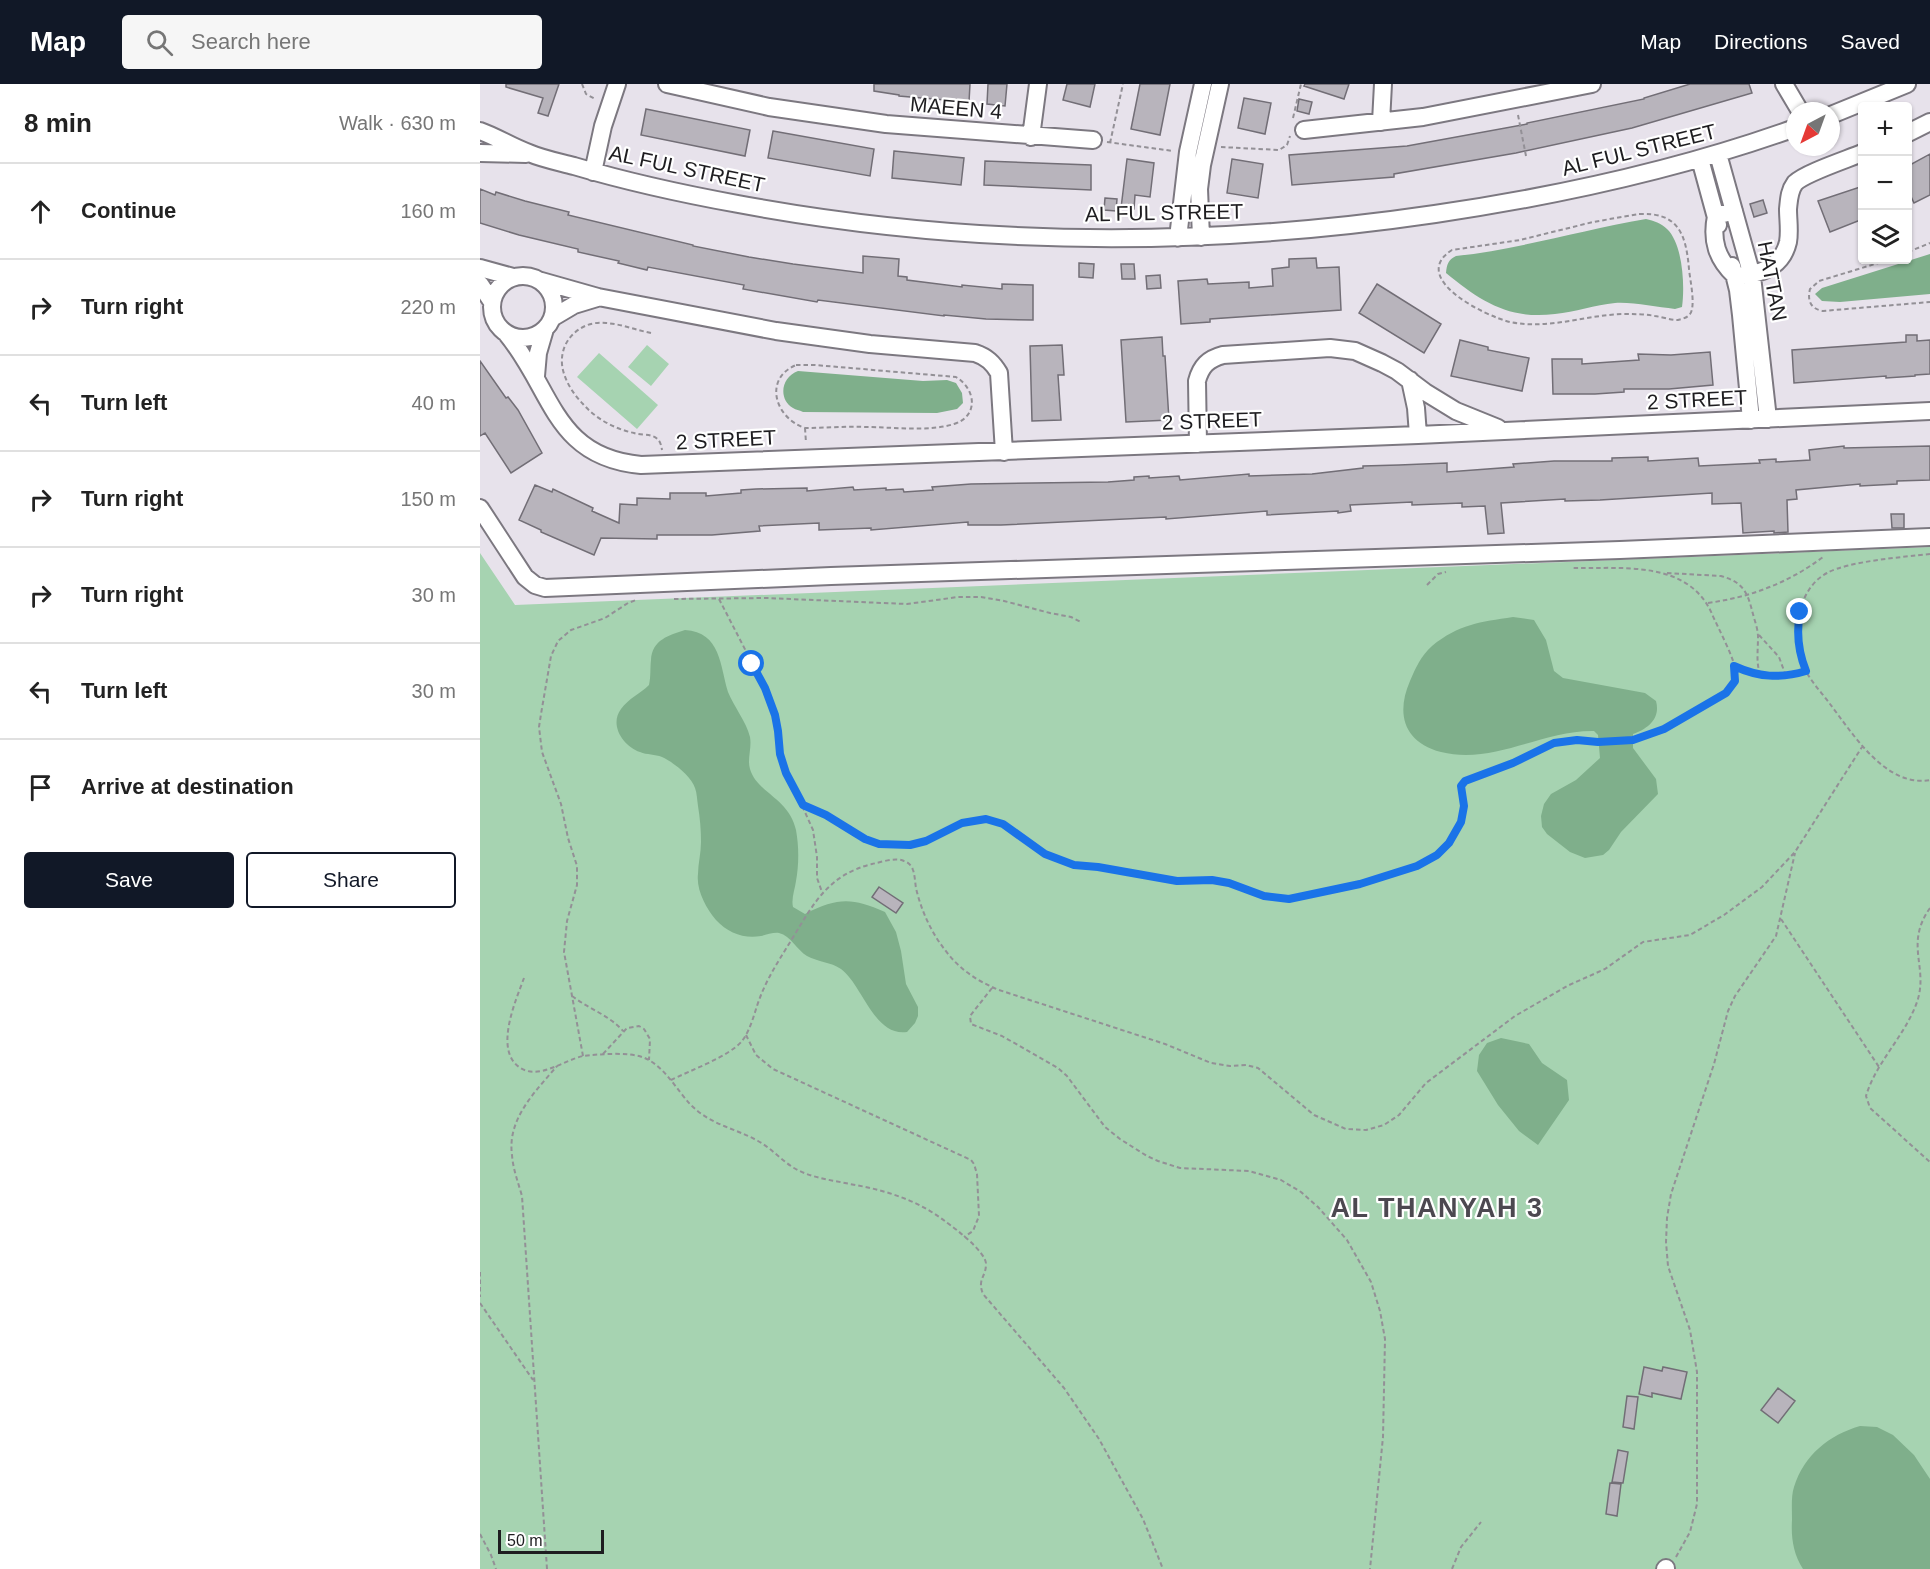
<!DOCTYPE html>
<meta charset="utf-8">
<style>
body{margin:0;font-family:Arial,sans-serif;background:#f6f6f6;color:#222}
.controls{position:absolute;right:18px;top:18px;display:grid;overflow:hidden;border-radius:6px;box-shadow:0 2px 4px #0004}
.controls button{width:54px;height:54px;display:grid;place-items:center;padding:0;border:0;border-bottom:2px solid #e0e0e0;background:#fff;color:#222;font:30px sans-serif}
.compass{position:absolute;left:1306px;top:18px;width:54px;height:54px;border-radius:50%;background:#fff;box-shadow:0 2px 4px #0004;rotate:221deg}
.scale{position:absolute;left:18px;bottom:15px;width:106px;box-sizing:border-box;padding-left:6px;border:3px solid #1e1d20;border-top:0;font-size:16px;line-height:21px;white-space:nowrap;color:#1e1d20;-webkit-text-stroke:4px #fff;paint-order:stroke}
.stop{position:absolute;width:18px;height:18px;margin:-14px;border:4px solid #1a73e8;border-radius:50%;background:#fff}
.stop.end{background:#1a73e8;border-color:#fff;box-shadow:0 2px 6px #0008}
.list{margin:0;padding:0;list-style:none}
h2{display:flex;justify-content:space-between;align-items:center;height:78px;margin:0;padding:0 24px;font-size:26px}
h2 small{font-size:20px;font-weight:400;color:#767676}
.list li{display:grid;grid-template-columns:39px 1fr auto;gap:18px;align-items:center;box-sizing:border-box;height:96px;padding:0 24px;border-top:2px solid #e0e0e0}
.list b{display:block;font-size:22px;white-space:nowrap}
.list em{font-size:20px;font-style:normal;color:#767676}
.actions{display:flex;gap:12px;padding:18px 24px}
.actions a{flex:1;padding:14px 0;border:2px solid #111827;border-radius:6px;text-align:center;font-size:21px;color:#111827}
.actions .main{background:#111827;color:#fff}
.icon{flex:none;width:33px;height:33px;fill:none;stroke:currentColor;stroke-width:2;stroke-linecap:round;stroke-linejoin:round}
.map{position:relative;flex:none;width:1450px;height:1485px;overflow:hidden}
header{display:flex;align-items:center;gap:36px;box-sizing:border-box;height:84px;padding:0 30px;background:#111827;color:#fff}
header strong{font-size:28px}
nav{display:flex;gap:33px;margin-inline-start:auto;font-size:21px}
.search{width:420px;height:54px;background:#f6f6f6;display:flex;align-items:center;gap:15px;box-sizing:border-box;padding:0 21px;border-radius:6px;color:#767676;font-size:22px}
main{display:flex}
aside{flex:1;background:#fff}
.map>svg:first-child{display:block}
.green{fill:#a6d3b1}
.water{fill:#7faf8b}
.building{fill:#b8b4bc;stroke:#726e76;stroke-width:1.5}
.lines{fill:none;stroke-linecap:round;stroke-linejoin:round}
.minor-casing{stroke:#7c7880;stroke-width:20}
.path{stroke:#939096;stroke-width:2;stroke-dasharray:4.5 3;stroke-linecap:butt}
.minor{stroke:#fff;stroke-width:16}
.route{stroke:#1a73e8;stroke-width:8}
.labels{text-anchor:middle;stroke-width:4.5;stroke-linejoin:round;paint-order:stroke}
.street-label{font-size:21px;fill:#1e1d20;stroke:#fff}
.district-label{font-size:27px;font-weight:bold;letter-spacing:1.5px;fill:#4c4850;stroke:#fff}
</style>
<header>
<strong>Map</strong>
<div class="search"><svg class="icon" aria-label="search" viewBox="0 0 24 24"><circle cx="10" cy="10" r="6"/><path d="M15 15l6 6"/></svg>Search here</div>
<nav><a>Map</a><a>Directions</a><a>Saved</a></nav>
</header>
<main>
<aside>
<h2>8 min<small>Walk · 630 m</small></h2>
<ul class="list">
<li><svg class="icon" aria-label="ahead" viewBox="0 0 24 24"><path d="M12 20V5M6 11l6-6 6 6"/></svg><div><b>Continue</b></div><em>160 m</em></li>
<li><svg class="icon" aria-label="right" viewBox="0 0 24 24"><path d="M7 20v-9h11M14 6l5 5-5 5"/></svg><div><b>Turn right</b></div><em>220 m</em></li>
<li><svg class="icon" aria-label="left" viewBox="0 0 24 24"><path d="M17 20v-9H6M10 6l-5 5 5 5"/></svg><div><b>Turn left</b></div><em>40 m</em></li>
<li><svg class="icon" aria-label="right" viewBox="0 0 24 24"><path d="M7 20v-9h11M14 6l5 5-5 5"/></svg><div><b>Turn right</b></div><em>150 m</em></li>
<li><svg class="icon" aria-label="right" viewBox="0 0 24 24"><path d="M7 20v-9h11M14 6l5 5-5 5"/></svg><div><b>Turn right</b></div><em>30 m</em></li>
<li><svg class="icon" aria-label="left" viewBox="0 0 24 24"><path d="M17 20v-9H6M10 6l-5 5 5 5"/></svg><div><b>Turn left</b></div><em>30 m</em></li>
<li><svg class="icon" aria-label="arrive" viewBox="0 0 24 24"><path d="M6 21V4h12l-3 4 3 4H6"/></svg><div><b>Arrive at destination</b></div></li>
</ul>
<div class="actions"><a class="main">Save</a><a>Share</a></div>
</aside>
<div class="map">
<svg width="1450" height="1485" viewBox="0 0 1450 1485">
<rect width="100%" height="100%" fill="#e7e2eb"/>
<!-- green -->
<path class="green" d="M 167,261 L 189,280 L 171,302 L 148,283 Z
M 119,269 L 178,321 L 157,345 L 97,293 Z
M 1450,463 L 1450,1485 L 0,1485 L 0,469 L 35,521 Z"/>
<!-- water -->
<path class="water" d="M 1166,135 C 1174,137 1181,139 1187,145 C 1203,160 1205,203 1202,223 L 1195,225 C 1176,223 1154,218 1135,219 C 1115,221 1095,228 1075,230 C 1029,236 1000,217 966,189 C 967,180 968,176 976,172 C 1040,165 1102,146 1166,135 Z
M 1450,170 L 1450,210 L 1360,218 L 1342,217 L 1335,210 L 1342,204 Z
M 318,287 L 443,297 L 467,296 L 476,299 L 482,309 L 483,319 L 477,325 L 457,329 L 323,328 C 319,326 316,326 313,324 C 298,315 301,293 318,287 Z
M 1033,533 L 1054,536 L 1066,556 L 1074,587 L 1083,594 L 1165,609 L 1176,617 C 1181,635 1167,645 1153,650 L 1153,664 L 1176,695 L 1178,710 L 1141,748 L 1129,766 L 1123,771 L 1105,774 L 1090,768 L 1067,750 L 1062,743 L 1061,732 L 1064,720 L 1071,710 L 1096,696 L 1120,674 L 1118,651 L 1114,647 C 1062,646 1014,681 961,668 C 923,658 916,629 930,597 C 936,583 941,572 952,562 C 979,540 1000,538 1033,533 Z
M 205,546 C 241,548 240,582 248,608 C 254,623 266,637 270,653 C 272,664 267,675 270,685 C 277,709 309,714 316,746 C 319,763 319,780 316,797 C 315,805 311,815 313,823 L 325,830 C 359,813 372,814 405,828 L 416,848 L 421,867 L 426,900 L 438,923 L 438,932 L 435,939 L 427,948 C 394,953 382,900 361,885 C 351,878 338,878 327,872 C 317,866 311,852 299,849 C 294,848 286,851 281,852 C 264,855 248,849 236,836 C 226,824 216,806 218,790 C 218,780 221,769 221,758 C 221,746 220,734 218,722 C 217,716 217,709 215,704 C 211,692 193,678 182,673 C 175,670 167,671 160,668 C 143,662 129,641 141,625 C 148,615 161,609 169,601 C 171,592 170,584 171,576 C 172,556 189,551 205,546 Z
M 1021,954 L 1049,960 L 1062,979 L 1087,996 L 1089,1016 L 1058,1061 L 1039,1047 L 1018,1021 L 997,987 L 999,971 L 1007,959 Z
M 1380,1342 L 1397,1343 L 1413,1351 L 1434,1371 L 1450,1395 L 1450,1485 L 1323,1485 C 1313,1470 1311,1453 1312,1436 C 1312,1425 1311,1412 1314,1403 C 1324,1371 1349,1351 1380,1342 Z"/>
<!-- building -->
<path class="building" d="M 26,0 L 79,0 L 68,32 L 58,29 L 63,14 L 26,3 Z
M 394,0 L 490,0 L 489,18 L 419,12 L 419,11 L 394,7 Z
M 508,0 L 527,0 L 525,22 L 507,20 Z
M 587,0 L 615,0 L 610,23 L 583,16 Z
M 660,0 L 690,0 L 680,51 L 651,45 Z
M 825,0 L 869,0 L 864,15 L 824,2 Z
M 1210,0 L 1269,0 L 1272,9 L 1152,44 L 1036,69 L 914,90 L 914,93 L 812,101 L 809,71 L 927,62 L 1047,40 L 1047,39 L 1164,15 L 1164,14 Z
M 764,14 L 791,19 L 785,50 L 758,44 Z
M 819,15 L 832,18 L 829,30 L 817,27 Z
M 166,25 L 270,46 L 265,72 L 161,51 Z
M 293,47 L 394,65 L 390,92 L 288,74 Z
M 414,67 L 484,74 L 481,101 L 412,94 Z
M 1450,70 L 1450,111 L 1434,119 L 1428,106 L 1428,82 Z
M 647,75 L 674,79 L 670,113 L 655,111 L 654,125 L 641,124 Z
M 752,75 L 783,80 L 778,114 L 747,109 Z
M 505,77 L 611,81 L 611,106 L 504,101 Z
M 1383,102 L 1383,135 L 1350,148 L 1338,117 Z
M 0,105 L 15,111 L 16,108 L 45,117 L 89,128 L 88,131 L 213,161 L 213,162 L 269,173 L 313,180 L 383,189 L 383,172 L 419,175 L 418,192 L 427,193 L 427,196 L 482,203 L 482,201 L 522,205 L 522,200 L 553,201 L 553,236 L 506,235 L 464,231 L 464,232 L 338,216 L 337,218 L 263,205 L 264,201 L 168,183 L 167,186 L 138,179 L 139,177 L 98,168 L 98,165 L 39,151 L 0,139 Z
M 625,114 L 637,115 L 636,127 L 624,126 Z
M 1283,116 L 1287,129 L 1274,133 L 1270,120 Z
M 836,174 L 837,184 L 859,183 L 861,226 L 730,235 L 730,238 L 701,240 L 698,197 L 727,195 L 728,200 L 769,198 L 769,204 L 793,202 L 792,185 L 809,183 L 809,175 Z
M 599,179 L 614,180 L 613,194 L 599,193 Z
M 641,180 L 654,180 L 655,195 L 642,195 Z
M 680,191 L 681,204 L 667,205 L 666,192 Z
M 897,200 L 961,240 L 944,269 L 879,229 Z
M 1426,251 L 1437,251 L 1437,257 L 1450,256 L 1450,290 L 1435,291 L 1435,292 L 1406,294 L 1406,292 L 1314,299 L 1312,266 L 1426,258 Z
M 682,253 L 683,272 L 685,272 L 689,336 L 646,338 L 641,256 Z
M 980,256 L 1008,263 L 1008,266 L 1049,274 L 1042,307 L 971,292 Z
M 582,261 L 584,291 L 578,291 L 581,336 L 552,337 L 550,262 Z
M 1230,268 L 1233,301 L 1189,305 L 1144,305 L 1144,308 L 1115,310 L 1073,310 L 1072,275 L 1102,275 L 1102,280 L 1159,276 L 1158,270 L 1191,271 Z
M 0,277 L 26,314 L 28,313 L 38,326 L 62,369 L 31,389 L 5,349 L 0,352 Z
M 1364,362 L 1364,364 L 1450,362 L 1450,396 L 1417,397 L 1417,400 L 1380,402 L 1380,400 L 1316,406 L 1317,415 L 1307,416 L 1308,448 L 1294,449 L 1294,447 L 1263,449 L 1261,419 L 1232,420 L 1232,409 L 1120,416 L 1085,417 L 1085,415 L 1021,419 L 1024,449 L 1008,450 L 1005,422 L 982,423 L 982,419 L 932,421 L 932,418 L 870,421 L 871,427 L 858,429 L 858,427 L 787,431 L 787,427 L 686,435 L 686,433 L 521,441 L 488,441 L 488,438 L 391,446 L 391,444 L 339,446 L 339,439 L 279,442 L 280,447 L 232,451 L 177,451 L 177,455 L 121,454 L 114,471 L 61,448 L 61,446 L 39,436 L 55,401 L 72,408 L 73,405 L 113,424 L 112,427 L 139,439 L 140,420 L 157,421 L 157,414 L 190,415 L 190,409 L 226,409 L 226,412 L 261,409 L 261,406 L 276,405 L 327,404 L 327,407 L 373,403 L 374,406 L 406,404 L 406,406 L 423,405 L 424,408 L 453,406 L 452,403 L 491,400 L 628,398 L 654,396 L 654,393 L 669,392 L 669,394 L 699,392 L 700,396 L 769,390 L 769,392 L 832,390 L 883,384 L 883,382 L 919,381 L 967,379 L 967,388 L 1034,383 L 1033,380 L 1074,377 L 1132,377 L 1132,374 L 1168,373 L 1168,377 L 1218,374 L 1219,382 L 1280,379 L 1279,376 L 1296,375 L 1296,378 L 1330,376 L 1329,366 Z
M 1411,430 L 1424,430 L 1424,444 L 1412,444 Z
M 399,803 L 423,819 L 416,829 L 392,813 Z
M 1164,1283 L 1182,1287 L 1183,1283 L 1207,1288 L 1201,1315 L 1172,1309 L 1172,1313 L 1159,1310 Z
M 1298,1304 L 1315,1317 L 1298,1339 L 1281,1326 Z
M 1147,1312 L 1158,1313 L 1154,1345 L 1143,1343 Z
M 1138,1366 L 1148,1368 L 1143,1399 L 1132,1398 Z
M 1130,1399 L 1141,1400 L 1137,1432 L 1126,1430 Z"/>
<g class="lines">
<!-- minor casing -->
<g class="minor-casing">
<path id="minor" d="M 187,0 L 289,23 L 406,40 L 613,56
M 1304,0 L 1320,27
M 1351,31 L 1427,0
M 901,38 L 903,0
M 824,46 L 943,33 L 1112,0
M 0,47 C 17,53 32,63 49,69 C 63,75 79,78 94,82 C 148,98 203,110 258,120 C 489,163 724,164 955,130 C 1078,112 1198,86 1315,44
M 1428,49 L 1450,38
M 551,53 L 558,0
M 0,69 L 46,70
M 1238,70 L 1272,192 L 1288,335
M 1220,75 L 1238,141
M 113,88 L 123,42 L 137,0
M 1254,127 L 1236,132 C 1231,157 1237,175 1255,192 C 1279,191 1302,184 1308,158 C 1310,147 1308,136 1308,125 C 1309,116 1309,107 1315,99 C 1325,89 1368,75 1382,69
M 721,153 L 719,105 L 722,81 L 740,0
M 698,154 L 708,68 L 723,0
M 1252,182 L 1258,206 L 1261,231 L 1271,336
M 0,184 L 33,193
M12 223a31 31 0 1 1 62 0a31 31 0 1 1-62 0Z
M 58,196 L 118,213 L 296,247 L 390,260 L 495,269 C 507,273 513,279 519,289 L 524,368
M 0,200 L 12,218
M 72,234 L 94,221 L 117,214
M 26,249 C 73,305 73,373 161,381 L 938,351 L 1450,327
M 56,292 L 58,269 L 65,245
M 930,296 L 936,324 L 938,351
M 718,360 L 717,297 C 721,282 728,275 743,271 L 850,264 L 875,267 L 902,279 L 917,287 L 945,308 L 976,327 L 1018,344
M 0,424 L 45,493 L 55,501 L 65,504 L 351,492 L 1140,466 L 1450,453
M 1185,1485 L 1186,1484"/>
</g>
<!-- path -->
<path class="path" d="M 102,0 L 106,10 L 115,15
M 1038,31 L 1046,72
M 813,34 L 821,0
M 627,58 L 693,67
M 630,59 L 643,0
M 741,63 L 799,66 L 807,61 L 810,52
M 1159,130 C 1199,128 1206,151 1209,185 C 1210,196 1216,222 1210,230 C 1207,234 1202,235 1198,236 C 1190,236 1182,233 1175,232 C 1165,230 1154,230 1143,230 C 1105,231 1069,246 1030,238 C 1005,232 928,194 972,166 L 1040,156 L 1113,138 Z
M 1428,168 L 1450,159
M 1408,176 L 1339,197 L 1330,205 C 1327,217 1331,225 1343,227 L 1450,218
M 171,249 C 156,246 141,240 126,239 C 102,236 80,255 82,280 C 83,294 93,310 103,320 C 116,335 135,345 154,349 C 160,351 167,350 172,352 C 179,354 181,359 182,366
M 316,281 L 335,281 L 476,293 C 496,305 499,332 474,340 C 449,348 412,343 386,343 C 365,342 345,344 325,344 C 295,334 283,295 316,281 Z
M 325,344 L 326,359
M 1450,470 C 1424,473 1369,477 1347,489 C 1315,506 1310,558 1326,587 C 1332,599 1342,609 1350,620 C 1373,650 1406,704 1450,696
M 1187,489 L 1241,492 C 1266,499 1268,511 1274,534 C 1276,540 1278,547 1278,553 C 1278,567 1276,577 1280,591
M 947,501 L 958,490 L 966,488
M 194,515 L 286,514 L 427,520 L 478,513 L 501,513 L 524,517 L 570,529 L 591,533 L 601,538
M 239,515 L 285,604 L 295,631 L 302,677 L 333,746 L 337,773 L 337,794 L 342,808
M 1228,519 C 1271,513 1308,499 1343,473
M 1279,551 L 1299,573 L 1306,592
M 1254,582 C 1278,593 1300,596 1326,587
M 323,721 C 355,733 379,759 413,761 C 451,764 479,729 513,737 C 540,743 557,769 583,778 C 599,783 616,783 633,785 C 645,787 657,789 669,791 C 677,793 686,796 695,797 C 707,797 719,795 732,796 C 755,798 774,812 797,815 C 827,818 882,799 912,789 C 923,786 936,783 946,778 C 956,773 964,766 971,757 C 985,738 983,724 981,701 L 985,697 C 1003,690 1022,684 1040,676 C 1055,669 1069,659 1086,656 C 1108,653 1131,660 1154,656 C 1181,650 1204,634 1227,620 C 1233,617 1241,614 1247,609 C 1252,604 1256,596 1256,589 C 1255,575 1238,544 1232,530 C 1208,475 1140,485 1091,484
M 1450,824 C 1424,861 1449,883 1437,918 C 1425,952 1396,978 1386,1012 L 1390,1024 L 1450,1078
M 1301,835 L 1399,983
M 44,894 C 36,916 14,965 39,983 C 58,997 84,976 103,972 C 119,970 148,968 162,973 C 183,980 196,1005 210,1020 C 230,1041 255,1044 278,1057 C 291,1064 301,1076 314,1084 C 331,1094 351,1096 370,1100 C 405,1106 438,1116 466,1138 C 476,1145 506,1168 506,1180 C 506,1193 497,1195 503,1210 L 584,1304 L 619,1355 L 663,1435 L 683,1485
M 512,904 L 490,932 L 491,940 L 522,952 L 578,984 L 587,992 L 625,1043 L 640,1055 L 667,1072 L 678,1077 L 700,1084 L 769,1087 L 801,1096 L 821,1108 L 838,1123 L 867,1156 L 891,1198 L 900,1227 L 905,1255 L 903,1353 L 890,1485
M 92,912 C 109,925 129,931 143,947
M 266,951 L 276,971 L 293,985 L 491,1076 L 494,1080 L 497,1090 L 499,1132 L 493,1147 L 484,1153
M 123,970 L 147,944 L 159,942 L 164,945 L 170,955 L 169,976
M 103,972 L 84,868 L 87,837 L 97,801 L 97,782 L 88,754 L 81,720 L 62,668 L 59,643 L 61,630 L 71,572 L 78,557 L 91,546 L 125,534 L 148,519 L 156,516
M 191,996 C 209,987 250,972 262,957 C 272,944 275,925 281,911 C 289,891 301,873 312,855 C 334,819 348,791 392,780 C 402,778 415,773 424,777 C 428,778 432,782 433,786 C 435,792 435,798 436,804 C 441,826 451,848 465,866 C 479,885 497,897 519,906 L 685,960 L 731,979 L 750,982 L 766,981 L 778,984 L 834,1031 L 866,1045 L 886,1046 L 904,1041 L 919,1031 L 946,999 L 1035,932 L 1087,902 L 1125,885 L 1163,858 L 1210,851 L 1244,831 L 1282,803 L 1315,768 L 1382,663
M 0,1188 L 0,1213
M 0,1219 L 53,1296
M 0,1450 L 11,1471 L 16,1485
M 1196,1473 L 1210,1448 L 1217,1420 L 1217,1288 L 1210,1246 L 1188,1182 L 1186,1158 L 1187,1134 L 1191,1110 L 1234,980 L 1248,927 L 1255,912 L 1296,852 L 1315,769
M 67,1485 L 42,1112 C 38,1098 33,1085 32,1071 C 27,1035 55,1008 77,982
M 972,1485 L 981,1463 L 1001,1438"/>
<!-- minor -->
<use href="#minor" class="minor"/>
</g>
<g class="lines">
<!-- route -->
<path class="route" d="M 272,580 L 285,604 L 295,631 L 298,647 L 300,670 L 306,689 L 323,721 L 346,731 L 385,755 L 399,760 L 430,761 L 446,757 L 482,739 L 506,735 L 523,740 L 565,770 L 594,781 L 618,783 L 697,797 L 732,796 L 749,799 L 784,812 L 809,815 L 880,800 L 937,782 L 957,771 L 969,759 L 981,738 L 984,722 L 981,702 L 985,697 L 1033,679 L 1074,659 L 1097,656 L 1118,658 L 1153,656 L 1184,645 L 1246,609 L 1255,597 L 1254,582 C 1278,593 1300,595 1326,587 C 1318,567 1316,549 1320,528"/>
</g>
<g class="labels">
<!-- street labels -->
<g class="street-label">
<text transform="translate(476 24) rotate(5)" y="7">MAEEN 4</text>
<text transform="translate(1159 66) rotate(-14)" y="7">AL FUL STREET</text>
<text transform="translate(207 85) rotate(12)" y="7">AL FUL STREET</text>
<text transform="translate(684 129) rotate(-1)" y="7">AL FUL STREET</text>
<text transform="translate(1292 197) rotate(79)" y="7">HATTAN</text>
<text transform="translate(1217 316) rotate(-3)" y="7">2 STREET</text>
<text transform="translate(732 337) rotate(-2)" y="7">2 STREET</text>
<text transform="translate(246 356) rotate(-3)" y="7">2 STREET</text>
</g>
<!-- district labels -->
<g class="district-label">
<text x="957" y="1133">AL THANYAH 3</text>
</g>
</g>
</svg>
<div class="controls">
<button>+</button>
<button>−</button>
<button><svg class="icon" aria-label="layers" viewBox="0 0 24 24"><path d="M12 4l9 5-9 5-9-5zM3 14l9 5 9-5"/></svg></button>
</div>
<svg class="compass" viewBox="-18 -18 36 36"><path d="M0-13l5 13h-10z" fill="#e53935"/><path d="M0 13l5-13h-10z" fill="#767676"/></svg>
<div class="scale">50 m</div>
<div class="stop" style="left:272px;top:580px"></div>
<div class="stop end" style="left:1320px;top:528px"></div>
</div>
</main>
